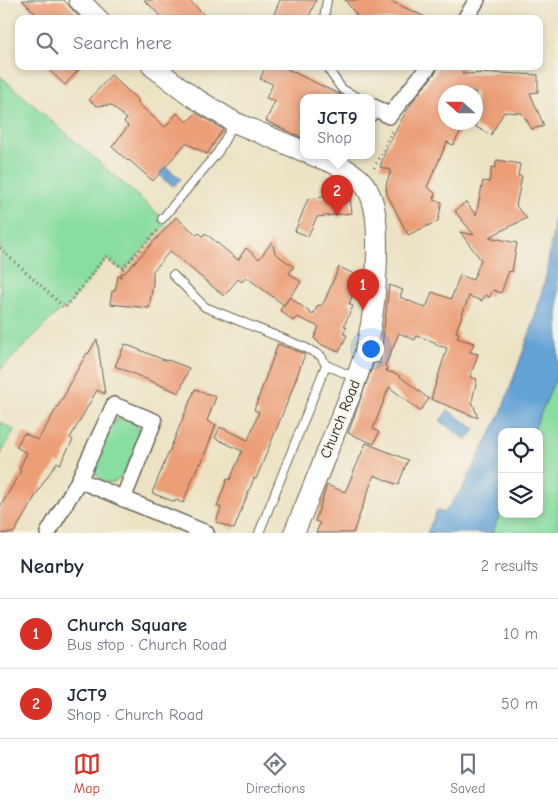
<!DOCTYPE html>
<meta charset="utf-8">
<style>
body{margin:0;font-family:"Comic Neue",sans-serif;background:#f6f6f7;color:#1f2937}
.controls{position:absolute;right:15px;bottom:15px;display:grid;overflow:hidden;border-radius:10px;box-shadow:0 2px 8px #0003}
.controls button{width:45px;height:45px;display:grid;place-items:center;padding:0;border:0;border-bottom:1px solid #e0e1e3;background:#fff;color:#1f2937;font:25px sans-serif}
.compass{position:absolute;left:438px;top:85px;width:45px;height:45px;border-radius:50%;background:#fff;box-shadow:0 2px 8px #0003;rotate:291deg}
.you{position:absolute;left:370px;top:348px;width:18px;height:18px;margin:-12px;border:4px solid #fff;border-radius:50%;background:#1a73e8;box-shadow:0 0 0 8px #1a73e833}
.badge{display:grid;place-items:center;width:32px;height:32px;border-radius:50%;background:#d93025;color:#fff;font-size:16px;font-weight:700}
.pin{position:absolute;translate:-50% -41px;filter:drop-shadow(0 1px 2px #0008)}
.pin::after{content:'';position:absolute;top:26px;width:18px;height:15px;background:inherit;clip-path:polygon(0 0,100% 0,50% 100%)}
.popup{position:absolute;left:300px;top:94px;width:75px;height:65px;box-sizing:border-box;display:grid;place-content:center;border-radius:10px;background:#fff;filter:drop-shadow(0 1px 4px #0005);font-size:16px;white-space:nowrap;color:#747a83}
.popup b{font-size:19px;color:#1f2937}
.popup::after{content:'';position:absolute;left:50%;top:100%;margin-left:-10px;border:10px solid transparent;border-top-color:#fff}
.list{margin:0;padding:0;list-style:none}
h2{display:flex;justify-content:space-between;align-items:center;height:65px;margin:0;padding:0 20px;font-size:21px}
h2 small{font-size:16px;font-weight:400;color:#747a83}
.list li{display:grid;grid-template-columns:32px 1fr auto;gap:15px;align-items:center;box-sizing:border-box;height:70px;padding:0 20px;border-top:1px solid #e0e1e3}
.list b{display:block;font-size:19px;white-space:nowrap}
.list p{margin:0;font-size:16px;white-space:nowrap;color:#747a83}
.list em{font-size:16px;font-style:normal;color:#747a83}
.icon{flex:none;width:28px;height:28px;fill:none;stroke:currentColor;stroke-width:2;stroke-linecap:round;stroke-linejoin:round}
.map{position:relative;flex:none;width:558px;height:533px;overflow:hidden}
.search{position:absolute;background:#fff;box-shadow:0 2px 8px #0003;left:15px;right:15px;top:15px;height:55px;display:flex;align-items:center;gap:12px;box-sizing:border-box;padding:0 18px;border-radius:10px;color:#747a83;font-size:19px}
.sheet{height:205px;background:#fff}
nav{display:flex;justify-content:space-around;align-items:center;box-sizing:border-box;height:70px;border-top:1px solid #e0e1e3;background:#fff;font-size:14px;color:#747a83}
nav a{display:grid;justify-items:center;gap:2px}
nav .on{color:#d93025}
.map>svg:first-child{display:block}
.green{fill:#88dda0;stroke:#527c5e}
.water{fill:#63a3d6;stroke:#406079}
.building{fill:#ec9e77}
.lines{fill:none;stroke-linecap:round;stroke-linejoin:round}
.service-casing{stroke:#656257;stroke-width:10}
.minor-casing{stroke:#656257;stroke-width:18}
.tertiary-casing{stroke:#656257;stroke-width:22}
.path{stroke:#656257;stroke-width:3;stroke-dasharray:1 4;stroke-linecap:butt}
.service{stroke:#fff;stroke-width:8}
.minor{stroke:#fff;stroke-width:15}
.tertiary{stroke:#fff;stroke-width:20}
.labels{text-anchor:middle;stroke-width:5;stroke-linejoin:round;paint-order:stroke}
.street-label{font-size:15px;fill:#1c1c1c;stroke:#f7f3e8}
</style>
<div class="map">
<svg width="558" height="533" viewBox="0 0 558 533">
<rect width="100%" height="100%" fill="#f7f3e8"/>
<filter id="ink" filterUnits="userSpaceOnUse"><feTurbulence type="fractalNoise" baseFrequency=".02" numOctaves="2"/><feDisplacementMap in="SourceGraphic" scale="10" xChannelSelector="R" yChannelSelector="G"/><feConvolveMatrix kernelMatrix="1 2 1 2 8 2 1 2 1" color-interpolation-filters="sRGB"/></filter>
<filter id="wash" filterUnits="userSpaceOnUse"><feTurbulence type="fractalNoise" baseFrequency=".0096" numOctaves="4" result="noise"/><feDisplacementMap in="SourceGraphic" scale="20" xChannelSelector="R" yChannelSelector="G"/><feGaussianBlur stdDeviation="1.12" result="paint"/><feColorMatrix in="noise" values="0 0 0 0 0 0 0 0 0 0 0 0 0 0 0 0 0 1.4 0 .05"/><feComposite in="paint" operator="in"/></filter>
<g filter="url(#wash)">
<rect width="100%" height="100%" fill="#ece3c4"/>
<!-- green -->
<path class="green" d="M 0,76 L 157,213 L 166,224 L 124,271 L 106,259 L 65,310 L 62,308 L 0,370 Z
M 558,372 L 558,533 L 492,533 L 502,509 L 502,514 L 539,514 L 539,432 L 533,432 Z
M 125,418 C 132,421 137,423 139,430 C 142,438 136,448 133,456 C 124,477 108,498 92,467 L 115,420 Z
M 0,422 L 14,430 L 0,456 Z"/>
<!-- water -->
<path class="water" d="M 163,165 L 181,179 L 174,186 L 164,180 L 157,171 Z
M 558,197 L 558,372 L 533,432 L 502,432 L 502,509 L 492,533 L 427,533 L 437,510 L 444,513 L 462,489 L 501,413 L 534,321 L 546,276 Z
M 448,410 L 475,429 L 467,440 L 440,421 Z"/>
<g id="blocks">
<!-- building -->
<path class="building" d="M 22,0 L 64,0 L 81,19 L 41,19 Z
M 144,0 L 189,0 L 208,19 L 164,19 Z
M 280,0 L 316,0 L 308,19 L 272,19 Z
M 345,0 L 388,0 L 430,19 L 359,19 Z
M 45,66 L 82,66 L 65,85 Z
M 266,66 L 281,66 L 345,97 L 303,97 L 303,138 L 266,121 L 275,101 L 266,98 L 273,84 L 260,79 Z
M 438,66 L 467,66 L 462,74 L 500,73 L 538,75 L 538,92 L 530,93 L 544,126 L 532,129 L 522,113 L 504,112 L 491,135 L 476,127 L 476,92 L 446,92 L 446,122 L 466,122 L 453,145 L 447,142 L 427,187 L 435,193 L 434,200 L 442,202 L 438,221 L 408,235 L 387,194 L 386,185 L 391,170 L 380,167 L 385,152 L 402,119 L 413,101 L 436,72 Z
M 111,75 L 139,101 L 137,103 L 165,127 L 177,113 L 187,122 L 196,113 L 223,129 L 207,154 L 186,143 L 153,181 L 129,160 L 128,161 L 112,147 L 128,126 L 124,122 L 127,119 L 111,105 L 97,106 L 89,100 Z
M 497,160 L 520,164 L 518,176 L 522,176 L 516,206 L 527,218 L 489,237 L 517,243 L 512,272 L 509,271 L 501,293 L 493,290 L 490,297 L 485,295 L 482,301 L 469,296 L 456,332 L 459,333 L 457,338 L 474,343 L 470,352 L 478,354 L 470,377 L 477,379 L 472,401 L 478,418 L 431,399 L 447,348 L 436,345 L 435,342 L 417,336 L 415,340 L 399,333 L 385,366 L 387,367 L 386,371 L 397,374 L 429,399 L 420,411 L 389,387 L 373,429 L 379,432 L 374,444 L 348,433 L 374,362 L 380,364 L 389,285 L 403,290 L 400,297 L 426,308 L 432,292 L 451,299 L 460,275 L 473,280 L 481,260 L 460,232 L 474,235 L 455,211 L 466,202 L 476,215 L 483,181 L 489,182 L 492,167 L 495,168 Z
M 349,191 L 352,213 L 317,217 L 308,236 L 295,231 L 308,199 L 330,196 L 330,194 Z
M 176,217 L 197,235 L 199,233 L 203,236 L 205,233 L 238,260 L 246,248 L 259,259 L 272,242 L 275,253 L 294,267 L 289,273 L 301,282 L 284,305 L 246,277 L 242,282 L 238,279 L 224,296 L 170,251 L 153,271 L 153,284 L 149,308 L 110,304 L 112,291 L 115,291 L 118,276 L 121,277 L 121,273 L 125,273 Z
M 339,267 L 356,275 L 351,287 L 355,289 L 349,304 L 353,306 L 344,326 L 347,327 L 343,334 L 347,335 L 339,352 L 320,344 L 314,338 L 319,327 L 297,317 L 293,321 L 280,310 L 290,297 L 313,315 L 318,305 L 321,306 L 325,300 Z
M 97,339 L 105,394 L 97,390 L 70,438 L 73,440 L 60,464 L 57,462 L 43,483 L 14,533 L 0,533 L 0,507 L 21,471 L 19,469 L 27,453 L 16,447 L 24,433 L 38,440 L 68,389 L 67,388 L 87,353 L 88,354 Z
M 125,344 L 159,358 L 167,361 L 168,360 L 189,368 L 179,393 L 115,366 Z
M 278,344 L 305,354 L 289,398 L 256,479 L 254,478 L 234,529 L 216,522 L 221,508 L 217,506 L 227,479 L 230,480 L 242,451 L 215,438 L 220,427 L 248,440 L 259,412 L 254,410 Z
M 195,389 L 216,397 L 207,421 L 216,425 L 201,464 L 199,463 L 183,503 L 176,500 L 175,502 L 152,493 Z
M 366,443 L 408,460 L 398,485 L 374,475 L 353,533 L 316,533 L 320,523 L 315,521 L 327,485 L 345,492 Z"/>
</g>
</g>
<g filter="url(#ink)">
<use href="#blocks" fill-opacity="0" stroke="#656257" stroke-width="1"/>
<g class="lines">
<!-- service casing -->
<g class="service-casing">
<path id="service" d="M 324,19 L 327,0
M 328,66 L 330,72 L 342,89 L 357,97
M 162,219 L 218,152 L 234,123
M 173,275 L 205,307 L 306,348 L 321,356 L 326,365
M 259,533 L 326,365 L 356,378"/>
</g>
<!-- minor casing -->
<g class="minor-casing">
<path id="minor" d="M 465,19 L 477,0
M 371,113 L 374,107 L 389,116 L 429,66
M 79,480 L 206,533
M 48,533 L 79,480 L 114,405 L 154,421 L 123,499"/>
</g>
<!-- tertiary casing -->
<g class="tertiary-casing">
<path id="tertiary" d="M 79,0 L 98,19
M 152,66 L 193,97 L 234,122 L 303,151
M 294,533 C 309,498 323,462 337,427 C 348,401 359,375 366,348 C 374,316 377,280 377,246 C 377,226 377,201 364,184 C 352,168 329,162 312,155"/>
</g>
<!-- path -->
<path class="path" d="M 374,168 L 392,131
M 0,248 L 65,308 L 106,256 L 123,268 L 159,229"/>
<!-- service -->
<use href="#service" class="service"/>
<!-- minor -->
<use href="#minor" class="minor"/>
<!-- tertiary -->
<use href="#tertiary" class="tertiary"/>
</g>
</g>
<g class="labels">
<!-- street labels -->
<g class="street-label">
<text transform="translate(340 419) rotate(-68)" y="5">Church Road</text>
</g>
</g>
</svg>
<div class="controls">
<button><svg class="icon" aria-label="locate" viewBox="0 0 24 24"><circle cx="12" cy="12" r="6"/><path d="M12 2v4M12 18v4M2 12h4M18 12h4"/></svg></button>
<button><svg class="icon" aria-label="layers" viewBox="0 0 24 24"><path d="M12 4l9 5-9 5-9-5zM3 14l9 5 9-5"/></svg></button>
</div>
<svg class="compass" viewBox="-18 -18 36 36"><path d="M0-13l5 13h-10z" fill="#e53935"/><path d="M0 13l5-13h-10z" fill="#747a83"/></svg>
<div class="you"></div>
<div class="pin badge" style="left:363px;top:310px">1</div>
<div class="pin badge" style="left:337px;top:216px">2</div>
<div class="popup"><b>JCT9</b>Shop</div>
<div class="search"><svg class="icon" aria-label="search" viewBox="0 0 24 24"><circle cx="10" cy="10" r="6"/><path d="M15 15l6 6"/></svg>Search here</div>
</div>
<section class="sheet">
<h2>Nearby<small>2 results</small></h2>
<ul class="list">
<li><span class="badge">1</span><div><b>Church Square</b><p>Bus stop · Church Road</p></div><em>10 m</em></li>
<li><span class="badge">2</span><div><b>JCT9</b><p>Shop · Church Road</p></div><em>50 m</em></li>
</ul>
</section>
<nav>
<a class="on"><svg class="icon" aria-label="map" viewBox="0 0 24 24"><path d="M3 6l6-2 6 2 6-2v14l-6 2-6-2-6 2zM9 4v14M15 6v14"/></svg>Map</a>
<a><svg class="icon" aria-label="directions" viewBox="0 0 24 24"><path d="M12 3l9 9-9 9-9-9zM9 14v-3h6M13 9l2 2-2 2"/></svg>Directions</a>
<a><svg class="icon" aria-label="saved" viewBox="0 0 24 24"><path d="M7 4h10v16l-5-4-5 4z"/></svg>Saved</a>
</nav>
